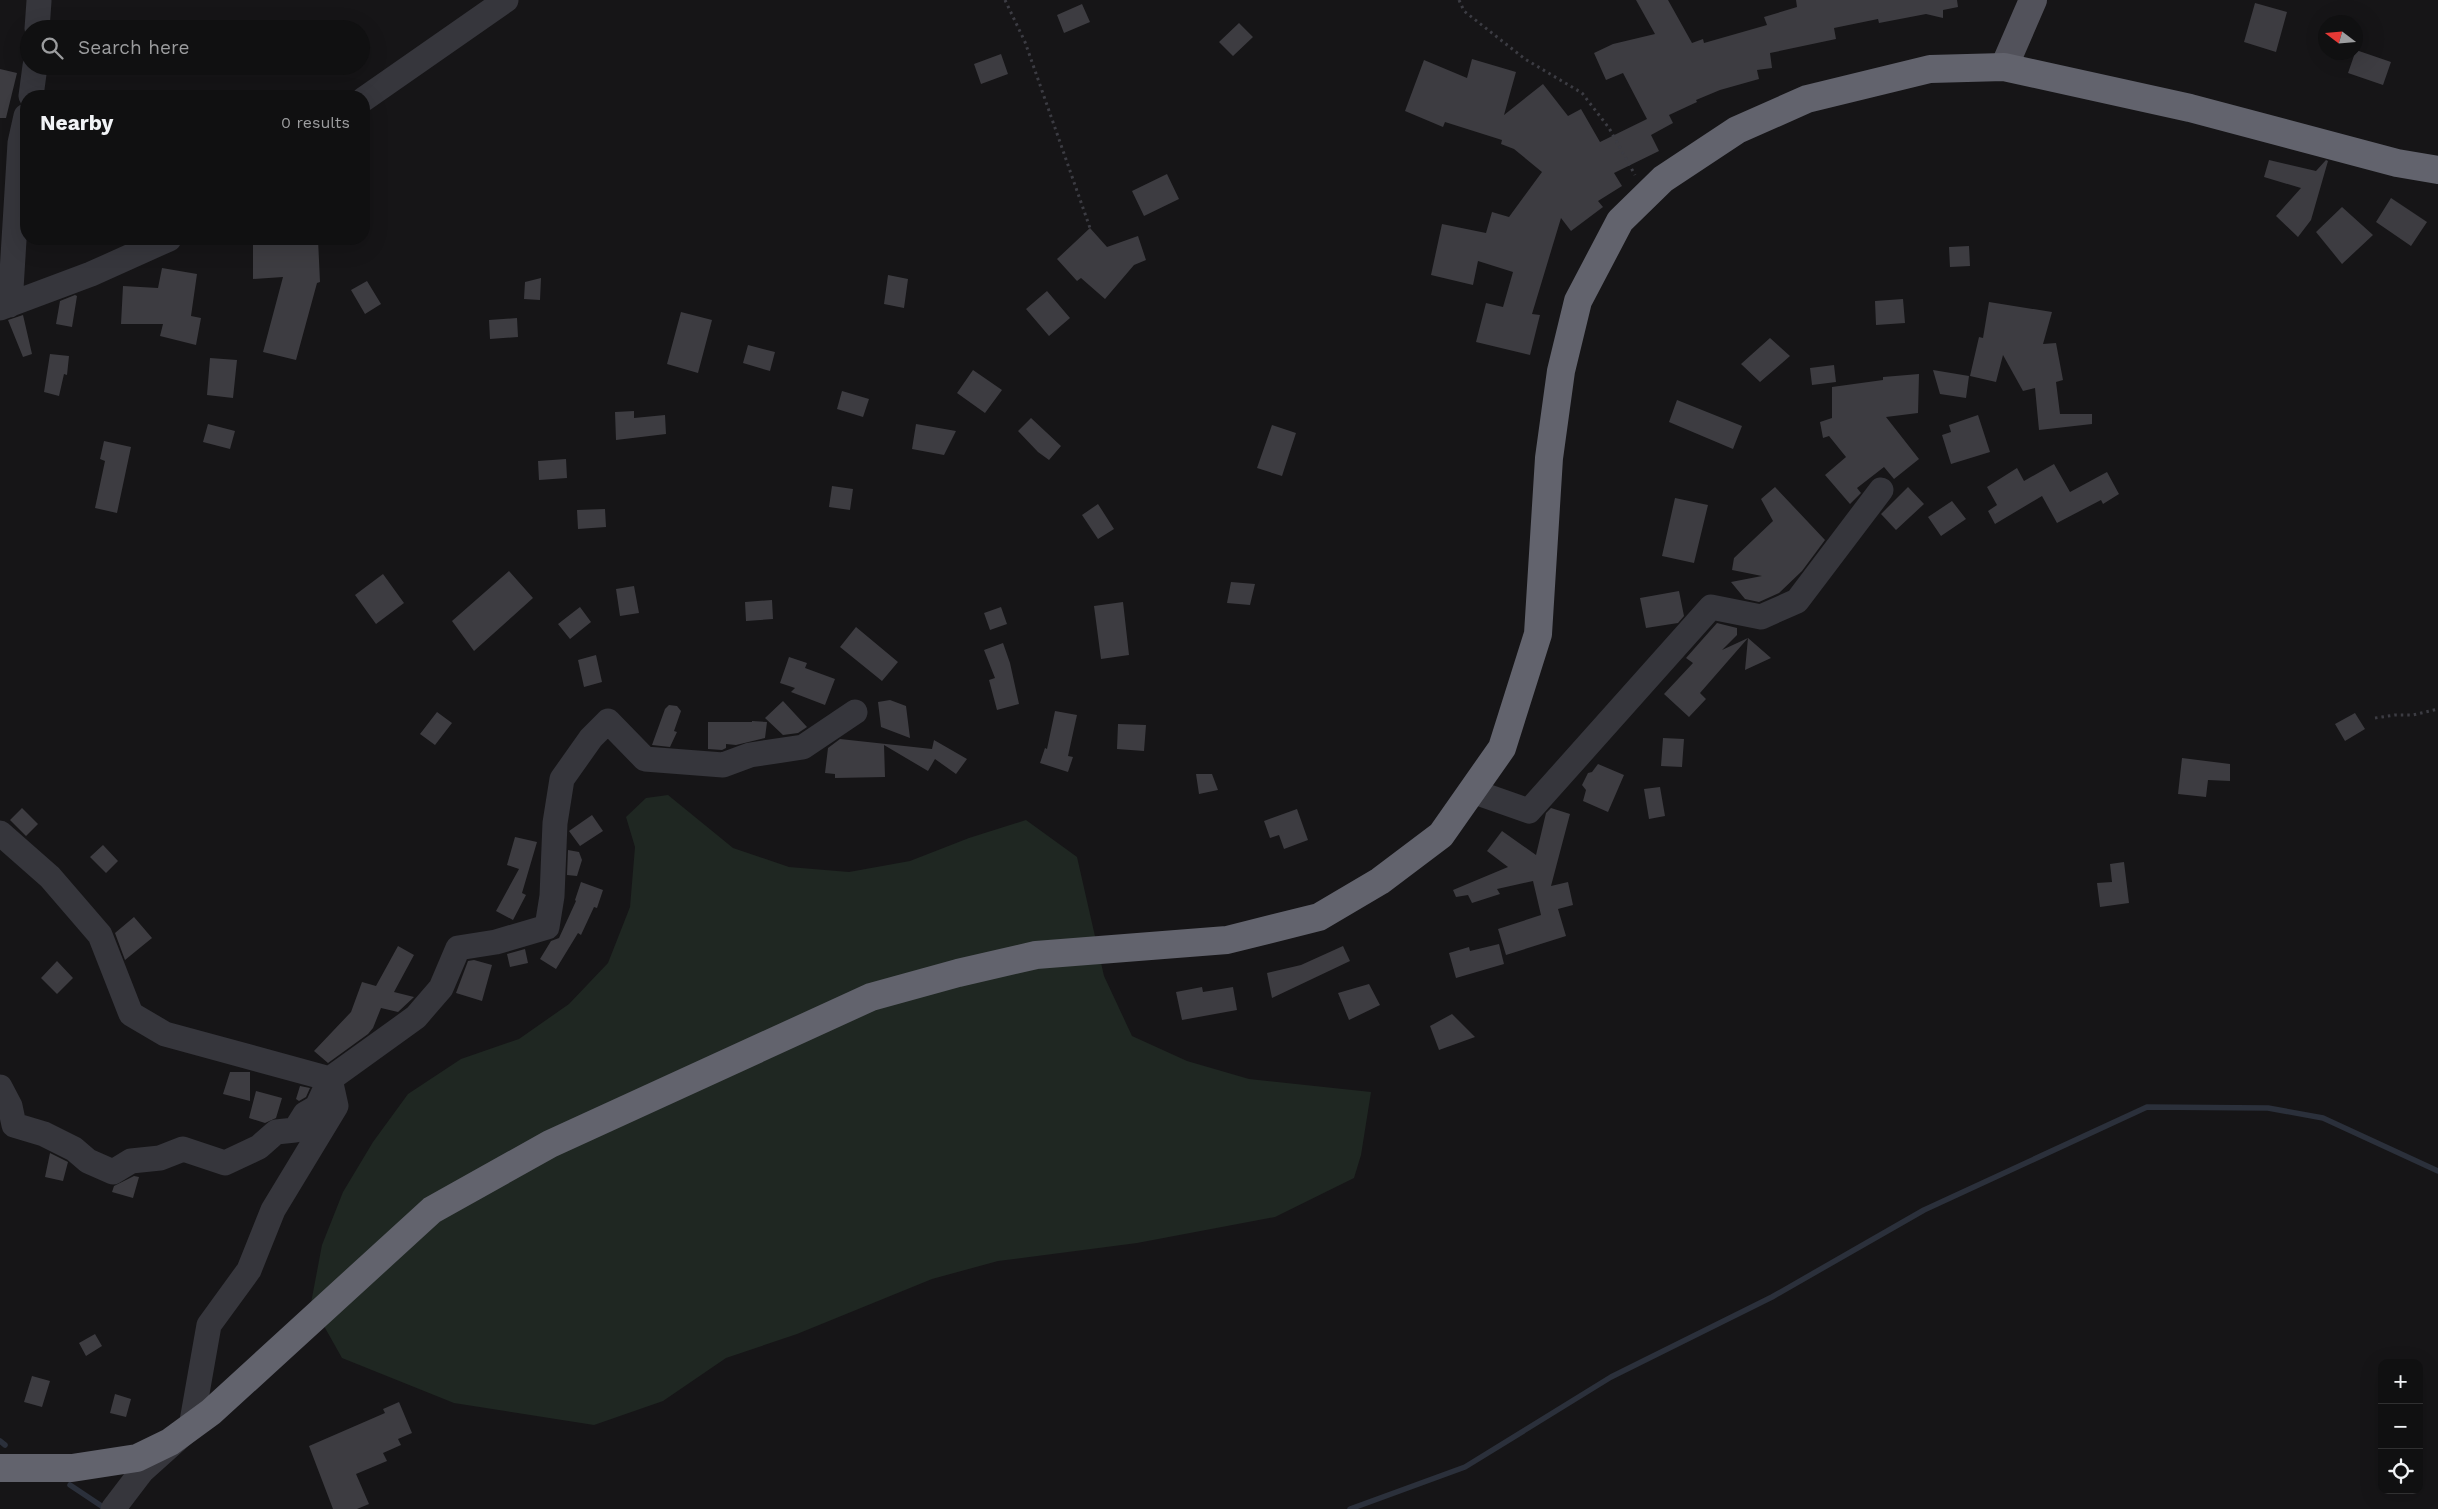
<!DOCTYPE html>
<meta charset="utf-8">
<style>
body{margin:0;font-family:"Work Sans",sans-serif;background:#19191a;color:#f1f3f6}
.controls{position:absolute;right:15px;bottom:15px;display:grid;overflow:hidden;border-radius:10px;box-shadow:0 5px 20px #0002}
.controls button{width:45px;height:45px;display:grid;place-items:center;padding:0;border:0;border-bottom:1px solid #303031;background:#101011;color:#f1f3f6;font:25px sans-serif}
.compass{position:absolute;left:2318px;top:15px;width:45px;height:45px;border-radius:50%;background:#101011;box-shadow:0 5px 20px #0002;rotate:286deg}
.list{margin:0;padding:0;list-style:none}
h2{display:flex;justify-content:space-between;align-items:center;height:65px;margin:0;padding:0 20px;font-size:21px}
h2 small{font-size:16px;font-weight:400;color:#9c9d9f}
.icon{flex:none;width:28px;height:28px;fill:none;stroke:currentColor;stroke-width:2;stroke-linecap:round;stroke-linejoin:round}
.map{position:relative;flex:none;width:2438px;height:1509px;overflow:hidden}
.search{position:absolute;background:#101011;box-shadow:0 5px 20px #0002;left:20px;top:20px;width:350px;height:55px;display:flex;align-items:center;gap:12px;box-sizing:border-box;padding:0 18px;border-radius:28px;color:#9c9d9f;font-size:19px}
.panel{position:absolute;background:#101011;box-shadow:0 5px 20px #0002;left:20px;top:90px;width:350px;height:155px;border-radius:20px}
.map>svg:first-child{display:block}
.green{fill:#1f2722}
.lines{fill:none;stroke-linecap:round;stroke-linejoin:round}
.stream{stroke:#2b303b;stroke-width:5.5}
.building{fill:#3d3c41}
.path{stroke:#3c3c43;stroke-width:3;stroke-dasharray:2.5 4;stroke-linecap:butt}
.minor{stroke:#36363c;stroke-width:25}
.major{stroke:#52525b;stroke-width:28}
.highway{stroke:#62636d;stroke-width:28}
</style>
<div class="map">
<svg width="2438" height="1509" viewBox="0 0 2438 1509">
<rect width="100%" height="100%" fill="#161517"/>
<!-- green -->
<path class="green" d="M 668,795 L 733,848 L 789,867 L 849,872 L 910,861 L 969,838 L 1026,820 L 1077,857 L 1104,976 L 1132,1036 L 1187,1061 L 1249,1079 L 1371,1092 L 1361,1155 L 1354,1178 L 1275,1217 L 1137,1243 L 998,1261 L 932,1279 L 797,1334 L 726,1358 L 663,1401 L 594,1425 L 454,1403 L 342,1358 L 311,1303 L 322,1245 L 343,1192 L 373,1142 L 408,1094 L 461,1059 L 519,1039 L 569,1004 L 608,963 L 630,907 L 635,847 L 626,817 L 646,798 Z"/>
<g class="lines">
<!-- stream -->
<path class="stream" d="M 0,1441 L 5,1445
M 70,1485 L 106,1509
M 1350,1509 L 1465,1467 L 1611,1377 L 1772,1297 L 1924,1210 L 2147,1107 L 2268,1108 L 2323,1118 L 2438,1171"/>
</g>
<!-- building -->
<path class="building" d="M 1636,0 L 1668,0 L 1692,43 L 1703,39 L 1704,43 L 1767,25 L 1764,17 L 1797,7 L 1796,0 L 1957,0 L 1958,7 L 1943,10 L 1943,18 L 1926,14 L 1879,23 L 1878,19 L 1834,28 L 1836,39 L 1770,53 L 1772,68 L 1757,70 L 1759,79 L 1720,90 L 1696,100 L 1697,102 L 1669,115 L 1673,123 L 1651,135 L 1659,151 L 1614,173 L 1622,186 L 1598,201 L 1603,207 L 1571,231 L 1561,218 L 1532,314 L 1540,315 L 1530,355 L 1476,342 L 1486,303 L 1503,307 L 1513,272 L 1478,261 L 1473,285 L 1431,275 L 1442,224 L 1486,233 L 1492,212 L 1509,217 L 1542,172 L 1514,149 L 1501,144 L 1502,140 L 1445,122 L 1443,127 L 1405,111 L 1424,60 L 1467,78 L 1472,59 L 1516,72 L 1504,115 L 1543,84 L 1568,116 L 1581,109 L 1600,142 L 1647,119 L 1623,73 L 1606,80 L 1594,53 L 1613,44 L 1655,34 Z
M 2255,3 L 2287,12 L 2276,52 L 2244,42 Z
M 1082,4 L 1090,22 L 1064,33 L 1057,15 Z
M 1239,23 L 1253,37 L 1233,56 L 1219,42 Z
M 2356,50 L 2391,62 L 2383,85 L 2348,73 Z
M 1001,54 L 1008,74 L 981,84 L 974,64 Z
M 0,69 L 17,73 L 6,118 L 0,118 Z
M 2269,160 L 2316,171 L 2326,160 L 2328,161 L 2311,220 L 2298,237 L 2276,216 L 2301,188 L 2264,177 Z
M 1167,174 L 1179,199 L 1144,216 L 1132,191 Z
M 2391,198 L 2427,222 L 2411,246 L 2376,222 Z
M 2342,207 L 2373,235 L 2342,264 L 2316,232 Z
M 1090,228 L 1107,247 L 1138,236 L 1146,260 L 1134,265 L 1105,299 L 1081,278 L 1077,281 L 1057,259 Z
M 253,239 L 318,239 L 320,282 L 317,283 L 296,360 L 263,352 L 283,277 L 253,279 Z
M 1969,246 L 1970,266 L 1950,267 L 1949,247 Z
M 162,268 L 197,274 L 191,316 L 201,318 L 196,345 L 160,336 L 163,324 L 121,324 L 123,286 L 158,288 Z
M 888,275 L 908,279 L 904,308 L 884,304 Z
M 541,278 L 540,300 L 524,299 L 525,282 Z
M 367,281 L 381,304 L 365,314 L 351,290 Z
M 1047,291 L 1070,318 L 1049,336 L 1026,309 Z
M 75,295 L 77,296 L 72,327 L 56,324 L 60,301 Z
M 1903,299 L 1905,323 L 1876,325 L 1875,301 Z
M 1989,302 L 2052,312 L 2043,344 L 2056,343 L 2063,380 L 2056,382 L 2060,414 L 2092,414 L 2092,424 L 2039,430 L 2035,388 L 2023,391 L 2003,355 L 1996,382 L 1970,376 L 1979,337 L 1983,338 Z
M 681,312 L 712,320 L 698,373 L 667,364 Z
M 23,315 L 32,354 L 23,357 L 8,320 Z
M 517,318 L 518,337 L 490,339 L 489,320 Z
M 1770,338 L 1790,356 L 1760,382 L 1741,364 Z
M 748,345 L 775,352 L 770,371 L 743,363 Z
M 50,354 L 69,356 L 67,375 L 64,374 L 59,396 L 44,392 Z
M 210,358 L 237,360 L 233,398 L 207,395 Z
M 1834,365 L 1836,382 L 1812,385 L 1810,368 Z
M 973,370 L 1002,390 L 985,413 L 957,393 Z
M 1933,370 L 1969,376 L 1966,398 L 1940,394 Z
M 1919,374 L 1918,413 L 1886,417 L 1919,459 L 1894,479 L 1884,467 L 1857,488 L 1861,493 L 1850,504 L 1825,475 L 1846,457 L 1829,436 L 1823,438 L 1820,422 L 1832,418 L 1832,387 L 1883,380 L 1883,377 Z
M 842,391 L 869,399 L 863,417 L 837,409 Z
M 1677,400 L 1742,426 L 1733,449 L 1669,422 Z
M 634,411 L 634,418 L 665,415 L 666,434 L 616,440 L 615,412 Z
M 1978,415 L 1990,452 L 1951,464 L 1942,435 L 1951,432 L 1949,425 Z
M 1031,418 L 1061,446 L 1049,460 L 1038,452 L 1018,431 Z
M 208,424 L 235,431 L 230,449 L 203,442 Z
M 916,424 L 956,431 L 944,455 L 912,449 Z
M 1272,425 L 1296,433 L 1282,476 L 1257,468 Z
M 104,441 L 131,447 L 117,513 L 95,508 L 105,461 L 100,459 Z
M 566,459 L 567,478 L 539,480 L 538,461 Z
M 2054,464 L 2070,492 L 2107,472 L 2119,494 L 2103,504 L 2101,500 L 2057,523 L 2042,496 L 1995,524 L 1988,511 L 1997,505 L 1987,487 L 2017,468 L 2024,481 Z
M 832,486 L 853,489 L 850,510 L 829,507 Z
M 1775,487 L 1825,540 L 1802,571 L 1779,593 L 1759,602 L 1745,599 L 1731,582 L 1762,576 L 1732,570 L 1734,558 L 1773,521 L 1761,499 Z
M 1908,487 L 1924,504 L 1896,530 L 1881,514 Z
M 1675,498 L 1708,505 L 1694,563 L 1662,556 Z
M 1952,501 L 1966,519 L 1941,536 L 1928,517 Z
M 1098,504 L 1114,529 L 1098,539 L 1082,515 Z
M 605,509 L 606,527 L 578,529 L 577,510 Z
M 509,571 L 533,598 L 474,651 L 452,621 Z
M 383,574 L 404,603 L 376,624 L 355,595 Z
M 1231,582 L 1255,584 L 1250,605 L 1227,603 Z
M 634,586 L 639,613 L 620,616 L 616,589 Z
M 1679,591 L 1684,616 L 1678,623 L 1646,628 L 1640,598 Z
M 772,600 L 773,619 L 746,621 L 745,602 Z
M 1123,602 L 1129,655 L 1101,659 L 1094,606 Z
M 580,607 L 591,622 L 570,639 L 558,624 Z
M 1001,607 L 1007,624 L 990,630 L 984,613 Z
M 1717,623 L 1737,628 L 1737,635 L 1722,650 L 1748,638 L 1700,693 L 1706,699 L 1689,717 L 1664,694 L 1693,663 L 1686,658 Z
M 856,627 L 898,662 L 882,681 L 840,647 Z
M 1748,638 L 1771,658 L 1745,670 Z
M 1003,643 L 1010,663 L 1019,704 L 997,710 L 989,680 L 995,678 L 984,650 Z
M 596,655 L 602,682 L 584,687 L 578,660 Z
M 789,657 L 807,663 L 805,668 L 835,679 L 825,705 L 791,692 L 795,688 L 780,683 Z
M 890,700 L 906,706 L 910,738 L 881,727 L 878,702 Z
M 783,701 L 807,727 L 798,733 L 783,735 L 765,718 Z
M 669,705 L 677,706 L 681,711 L 674,731 L 677,732 L 670,747 L 652,745 L 665,709 Z
M 1055,711 L 1077,715 L 1068,756 L 1073,757 L 1068,772 L 1040,763 L 1045,748 L 1047,749 Z
M 437,712 L 452,723 L 435,745 L 420,734 Z
M 2355,713 L 2365,729 L 2345,741 L 2335,724 Z
M 752,721 L 767,722 L 765,738 L 736,745 L 726,744 L 726,748 L 722,750 L 708,749 L 708,722 L 752,722 Z
M 1118,724 L 1146,725 L 1144,751 L 1117,749 Z
M 1663,738 L 1684,739 L 1682,767 L 1661,766 Z
M 840,739 L 932,749 L 934,740 L 967,759 L 956,774 L 935,759 L 928,771 L 884,745 L 885,777 L 835,778 L 835,774 L 825,773 L 828,748 Z
M 2182,758 L 2230,764 L 2230,781 L 2208,780 L 2206,797 L 2178,794 Z
M 1598,764 L 1624,775 L 1608,812 L 1583,801 L 1586,790 L 1582,785 L 1588,773 L 1592,772 Z
M 1196,774 L 1212,774 L 1218,790 L 1199,794 Z
M 1660,787 L 1665,816 L 1649,819 L 1644,789 Z
M 22,808 L 38,824 L 26,836 L 10,820 Z
M 1551,808 L 1570,814 L 1551,886 L 1568,882 L 1573,905 L 1558,909 L 1566,936 L 1506,955 L 1498,929 L 1541,915 L 1533,881 L 1497,889 L 1500,894 L 1472,903 L 1468,895 L 1456,897 L 1453,890 L 1508,867 L 1487,851 L 1502,831 L 1536,855 L 1546,813 Z
M 1297,809 L 1308,840 L 1284,849 L 1279,835 L 1270,838 L 1264,821 Z
M 592,815 L 603,831 L 580,846 L 569,831 Z
M 515,837 L 537,842 L 522,893 L 526,895 L 513,920 L 496,911 L 519,869 L 507,865 Z
M 103,845 L 118,861 L 106,873 L 90,857 Z
M 568,850 L 579,852 L 582,860 L 577,876 L 567,875 Z
M 2124,862 L 2129,903 L 2100,907 L 2097,883 L 2112,882 L 2110,864 Z
M 581,882 L 603,890 L 597,908 L 594,907 L 581,935 L 578,933 L 556,969 L 540,959 L 551,941 L 559,938 L 576,901 L 575,900 Z
M 134,917 L 152,938 L 125,960 L 115,933 Z
M 1499,944 L 1504,964 L 1456,978 L 1449,953 L 1469,947 L 1470,951 Z
M 398,946 L 414,955 L 394,992 L 414,997 L 398,1012 L 381,1008 L 373,1028 L 368,1034 L 328,1063 L 314,1051 L 351,1012 L 362,982 L 376,986 Z
M 1343,946 L 1350,961 L 1272,998 L 1267,973 L 1301,965 Z
M 525,949 L 528,963 L 510,967 L 507,954 Z
M 474,960 L 492,965 L 482,1001 L 456,993 L 468,961 Z
M 57,961 L 73,978 L 57,994 L 41,978 Z
M 1369,984 L 1380,1005 L 1349,1020 L 1338,993 Z
M 1202,987 L 1203,992 L 1233,987 L 1237,1010 L 1182,1020 L 1176,992 Z
M 1452,1014 L 1475,1037 L 1439,1050 L 1430,1026 Z
M 230,1072 L 250,1072 L 250,1101 L 223,1094 Z
M 300,1086 L 310,1088 L 306,1097 L 299,1101 L 296,1099 Z
M 256,1091 L 282,1098 L 276,1118 L 265,1123 L 249,1118 Z
M 50,1153 L 68,1162 L 63,1181 L 45,1177 Z
M 134,1176 L 139,1177 L 133,1198 L 112,1192 L 114,1186 Z
M 95,1334 L 102,1346 L 86,1356 L 79,1343 Z
M 32,1376 L 50,1381 L 42,1407 L 24,1402 Z
M 115,1394 L 131,1399 L 126,1417 L 110,1413 Z
M 399,1402 L 412,1433 L 398,1439 L 401,1445 L 383,1453 L 387,1461 L 356,1474 L 369,1504 L 357,1509 L 333,1509 L 309,1446 L 385,1413 L 383,1409 Z"/>
<g class="lines">
<!-- path -->
<path class="path" d="M 1005,0 L 1025,42 L 1090,228
M 1459,0 L 1464,11 L 1525,59 L 1582,93 L 1609,128 L 1635,175
M 2375,718 L 2395,715 L 2413,715 L 2438,709"/>
<!-- minor -->
<path class="minor" d="M 37,29 L 39,1
M 31,96 L 35,66
M 364,99 L 506,0
M 10,305 L 20,143 L 26,116
M 0,308 L 91,274 L 169,239
M 1472,791 L 1529,811 L 1711,607 L 1761,617 L 1797,601 L 1881,490
M 0,833 L 50,877 L 100,935 L 131,1014 L 165,1034 L 330,1079 L 336,1106 L 273,1210 L 249,1270 L 209,1325 L 191,1427 L 142,1471 L 113,1509
M 0,1087 L 10,1106 L 14,1125 L 44,1134 L 74,1149 L 88,1161 L 113,1172 L 131,1161 L 160,1158 L 183,1149 L 225,1163 L 259,1147 L 276,1132 L 295,1130 L 305,1114 L 317,1107 L 330,1079 L 416,1017 L 441,988 L 458,948 L 496,942 L 547,927 L 552,896 L 555,823 L 562,779 L 591,738 L 608,721 L 645,759 L 723,765 L 750,755 L 803,747 L 855,712"/>
<!-- major -->
<path class="major" d="M 2004,67 L 2033,0"/>
<!-- highway -->
<path class="highway" d="M 0,1468 L 72,1468 L 137,1458 L 170,1442 L 211,1412 L 432,1210 L 550,1144 L 871,997 L 958,973 L 1036,955 L 1227,940 L 1319,917 L 1380,881 L 1441,835 L 1502,748 L 1538,634 L 1549,458 L 1561,371 L 1578,301 L 1620,221 L 1663,179 L 1737,130 L 1807,99 L 1930,69 L 2004,67 L 2190,108 L 2397,163 L 2438,170"/>
</g>
</svg>
<div class="controls">
<button>+</button>
<button>−</button>
<button><svg class="icon" aria-label="locate" viewBox="0 0 24 24"><circle cx="12" cy="12" r="6"/><path d="M12 2v4M12 18v4M2 12h4M18 12h4"/></svg></button>
</div>
<svg class="compass" viewBox="-18 -18 36 36"><path d="M0-13l5 13h-10z" fill="#e53935"/><path d="M0 13l5-13h-10z" fill="#9c9d9f"/></svg>
<div class="search"><svg class="icon" aria-label="search" viewBox="0 0 24 24"><circle cx="10" cy="10" r="6"/><path d="M15 15l6 6"/></svg>Search here</div>
<section class="panel">
<h2>Nearby<small>0 results</small></h2>
<ul class="list">
</ul>
</section>
</div>
